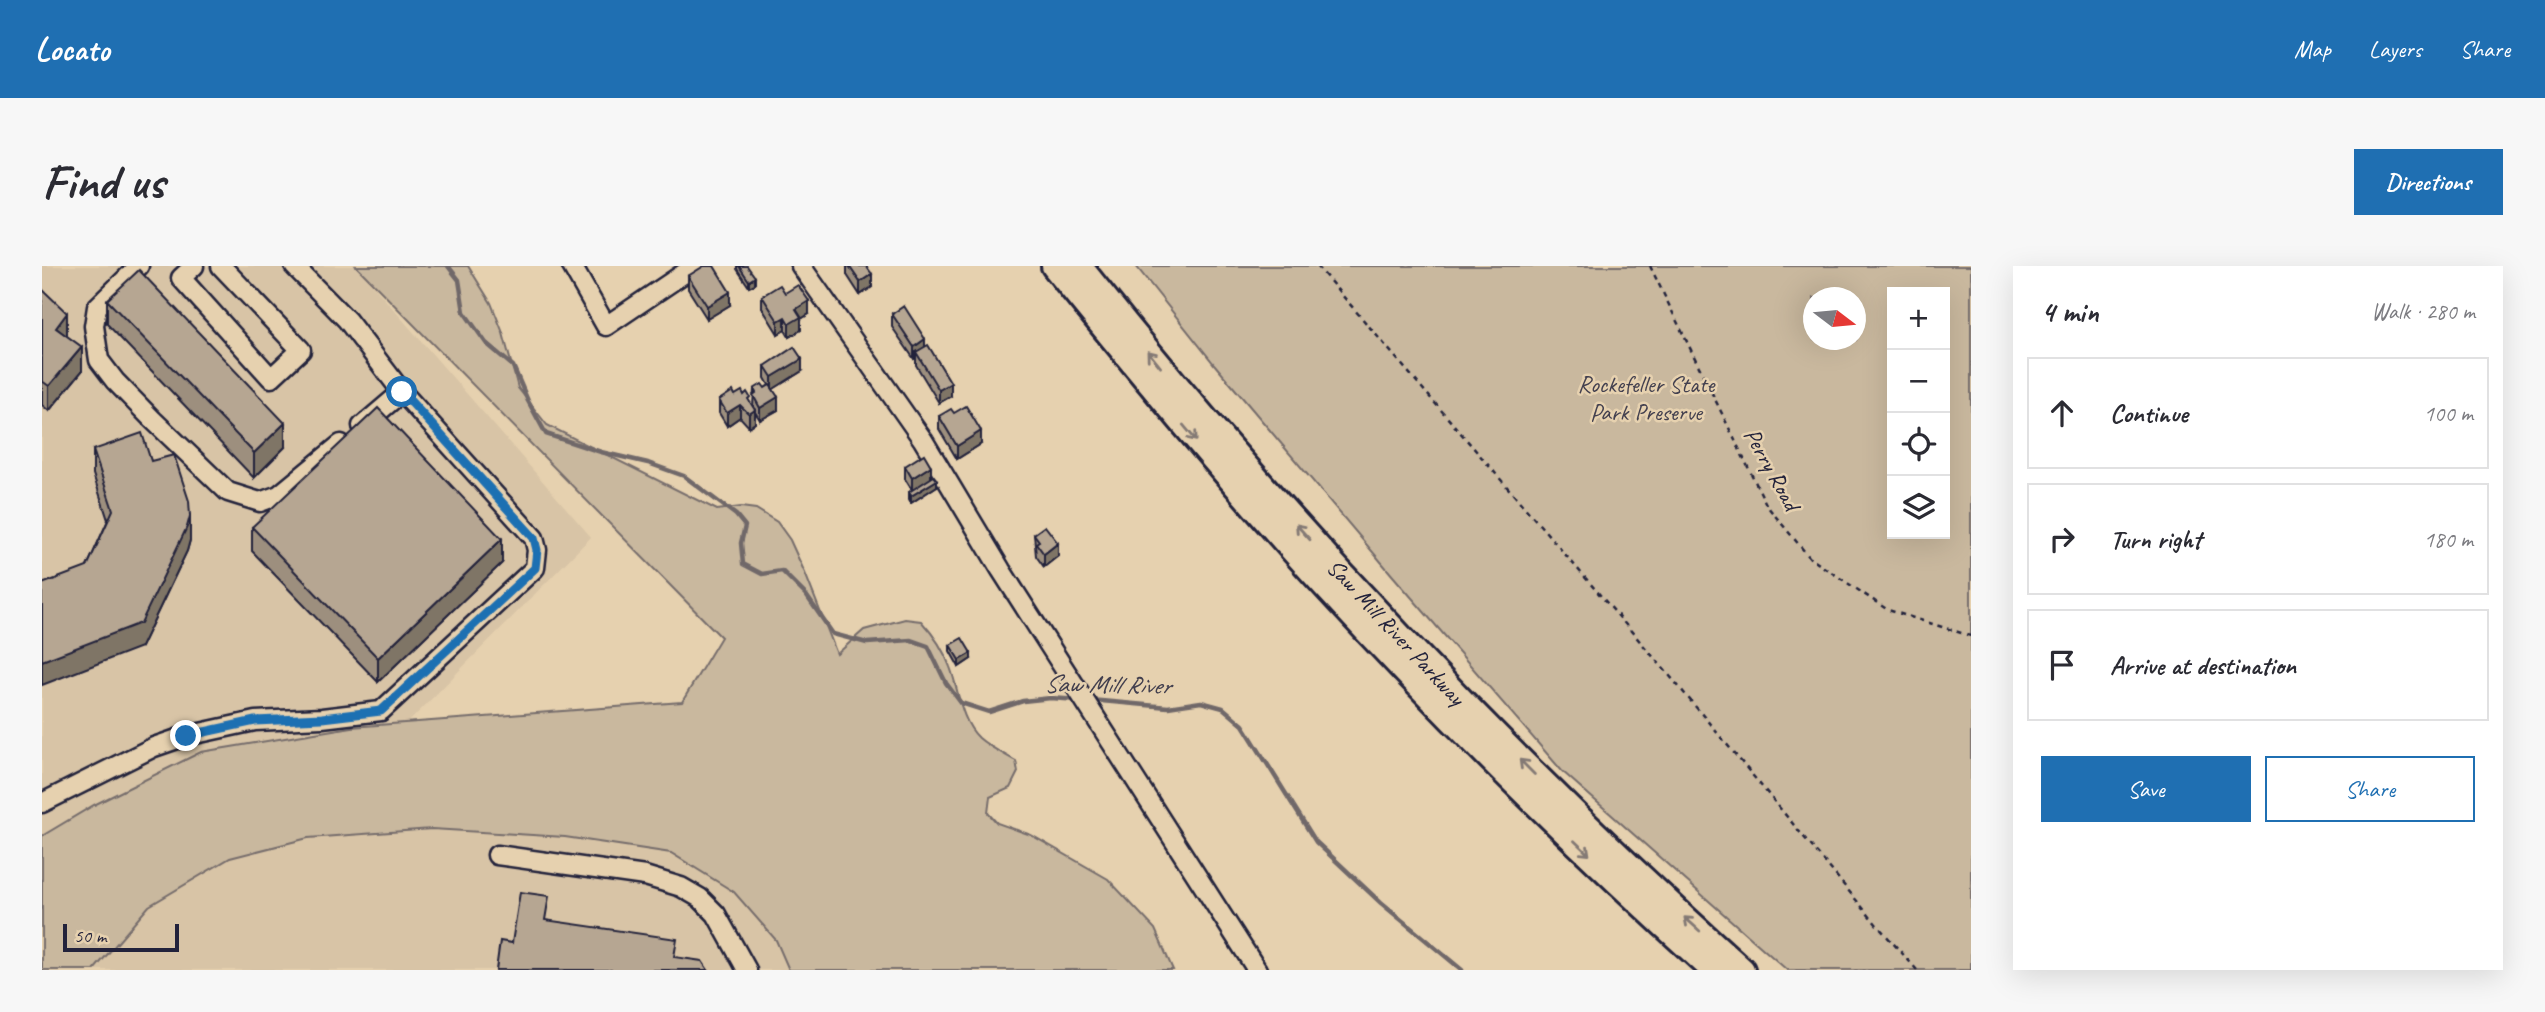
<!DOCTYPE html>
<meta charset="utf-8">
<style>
body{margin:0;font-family:Caveat,sans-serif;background:#f7f7f7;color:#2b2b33}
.controls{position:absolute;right:21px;top:21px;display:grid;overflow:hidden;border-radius:0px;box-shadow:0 7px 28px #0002}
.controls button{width:63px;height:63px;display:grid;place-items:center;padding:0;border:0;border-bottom:2px solid #e1e1e2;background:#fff;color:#2b2b33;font:35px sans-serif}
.compass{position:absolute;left:1761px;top:21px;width:63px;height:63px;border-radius:50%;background:#fff;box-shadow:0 7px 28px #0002;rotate:106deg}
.scale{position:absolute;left:21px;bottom:18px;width:116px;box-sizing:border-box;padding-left:7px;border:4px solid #22223b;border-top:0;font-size:19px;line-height:24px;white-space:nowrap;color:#22223b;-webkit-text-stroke:5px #e6d1af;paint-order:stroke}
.stop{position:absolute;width:21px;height:21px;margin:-16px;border:5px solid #1f6fb2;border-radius:50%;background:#fff}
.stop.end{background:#1f6fb2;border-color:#fff;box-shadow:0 2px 7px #0008}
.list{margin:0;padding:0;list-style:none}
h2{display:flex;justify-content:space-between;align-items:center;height:91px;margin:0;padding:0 28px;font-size:30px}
h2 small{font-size:23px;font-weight:400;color:#7c7c81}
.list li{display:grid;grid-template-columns:46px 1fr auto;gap:21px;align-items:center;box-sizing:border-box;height:112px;margin:0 14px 14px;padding:0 14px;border:2px solid #e1e1e2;border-radius:0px}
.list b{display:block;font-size:26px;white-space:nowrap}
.list em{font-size:23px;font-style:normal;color:#7c7c81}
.actions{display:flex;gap:14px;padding:21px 28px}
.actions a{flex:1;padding:16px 0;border:2px solid #1f6fb2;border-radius:0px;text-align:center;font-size:24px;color:#1f6fb2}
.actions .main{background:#1f6fb2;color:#fff}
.icon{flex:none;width:38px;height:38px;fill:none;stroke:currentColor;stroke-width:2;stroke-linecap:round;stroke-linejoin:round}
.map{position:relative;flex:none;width:1929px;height:704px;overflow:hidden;border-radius:0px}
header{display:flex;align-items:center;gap:42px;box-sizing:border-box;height:98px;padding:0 35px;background:#1f6fb2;color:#fff}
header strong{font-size:33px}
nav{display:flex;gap:38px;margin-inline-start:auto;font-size:24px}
.intro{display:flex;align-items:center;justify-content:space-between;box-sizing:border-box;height:168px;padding:0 42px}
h1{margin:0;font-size:49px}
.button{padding:18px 32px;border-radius:0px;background:#1f6fb2;color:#fff;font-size:24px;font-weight:700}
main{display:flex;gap:42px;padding:0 42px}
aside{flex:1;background:#fff;border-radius:0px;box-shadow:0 7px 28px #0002}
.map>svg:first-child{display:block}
.built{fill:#d8c4a6}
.green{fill:#c9b89e;stroke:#766d6c;stroke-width:2;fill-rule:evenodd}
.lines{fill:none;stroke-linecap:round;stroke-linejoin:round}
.stream{stroke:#6f6769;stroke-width:4.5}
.minor-casing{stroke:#22223b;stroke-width:23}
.highway-casing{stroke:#22223b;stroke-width:30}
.path{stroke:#22223b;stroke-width:2.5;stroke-dasharray:5 5;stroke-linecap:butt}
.minor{stroke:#e6d1af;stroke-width:18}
.highway{stroke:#e6d1af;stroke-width:24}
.wall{fill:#9d8f7e;stroke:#22223b;stroke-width:2}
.shaded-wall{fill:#7f7466;stroke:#22223b;stroke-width:2}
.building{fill:#b6a692;stroke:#22223b;stroke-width:2}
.oneway{stroke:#847a75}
.route{stroke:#1f6fb2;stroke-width:9}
.labels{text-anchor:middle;stroke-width:5;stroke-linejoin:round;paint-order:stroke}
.park-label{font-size:24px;fill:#43404f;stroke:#e6d1af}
.street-label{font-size:24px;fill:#22223b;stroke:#e6d1af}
.water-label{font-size:26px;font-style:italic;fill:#423f4e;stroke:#e6d1af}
</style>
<header>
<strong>Locato</strong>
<nav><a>Map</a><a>Layers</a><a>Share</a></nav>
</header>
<div class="intro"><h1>Find us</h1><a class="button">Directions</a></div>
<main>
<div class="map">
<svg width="1929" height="704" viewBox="0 0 1929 704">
<rect width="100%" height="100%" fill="#e6d1af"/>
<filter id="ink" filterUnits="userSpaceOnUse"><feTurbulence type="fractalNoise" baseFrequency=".0143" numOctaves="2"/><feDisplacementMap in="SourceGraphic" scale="14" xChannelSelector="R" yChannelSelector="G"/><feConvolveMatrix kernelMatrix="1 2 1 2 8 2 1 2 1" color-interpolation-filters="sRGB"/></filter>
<g filter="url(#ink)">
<!-- built -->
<path class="built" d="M 0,0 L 314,0 L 549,271 L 351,472 L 0,610 Z
M 390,563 L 523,571 L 629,587 L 692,626 L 735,674 L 747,704 L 52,704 L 107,640 L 188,592 L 266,572 Z"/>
<!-- green -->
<path class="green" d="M 314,0 L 426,0 L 449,37 L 461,67 L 476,122 L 505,159 L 675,244 L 699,241 L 714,243 L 735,256 L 748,274 L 763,307 L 795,388 L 822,364 L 863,353 L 879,355 C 891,368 902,384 908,401 C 917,424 918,454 937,472 C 947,481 962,488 974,495 L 976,506 L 968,522 L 948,531 L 946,547 L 955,557 L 989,569 L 1066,613 L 1113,663 L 1131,704 L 747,704 L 734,674 L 692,626 L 629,587 L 523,571 L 390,563 L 266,572 L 188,592 L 107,640 L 52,704 L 0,704 L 0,570 L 52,539 L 159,486 L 309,461 L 640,436 L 679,371 Z
M 1094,0 L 1929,0 L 1929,704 L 1745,704 L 1520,505 L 1351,310 L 1172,98 ZM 1903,26 L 1903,268 L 1850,268 L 1850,26 ZM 1772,32 L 1814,32 L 1814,74 L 1772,74 Z"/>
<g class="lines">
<!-- stream -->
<path class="stream" d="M 406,0 L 417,14 L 422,46 L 444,77 L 471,100 L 486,135 L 504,168 L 559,186 L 606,197 L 642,210 L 694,249 L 703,260 L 699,277 L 701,298 L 720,308 L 740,305 L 764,329 L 791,368 L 825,377 L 869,374 L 886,380 L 904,417 L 919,437 L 947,446 L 981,435 L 1009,432 L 1036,434
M 1048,434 L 1126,441 L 1159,436 L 1181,442 L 1201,459 L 1274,576 L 1339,637 L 1420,704"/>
<!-- minor casing -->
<g class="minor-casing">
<path id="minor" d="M 97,0 L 55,41 L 52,60 L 57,94 L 73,115 L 111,154 L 186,226 L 218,236 L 237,229 L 299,178
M 152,0 L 139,12 L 229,112 L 259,84 L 179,0
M 530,0 L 564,60 L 653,0
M 759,0 L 881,174 L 959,304 L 1215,704
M 320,160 L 360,126
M 0,537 L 112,481 L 144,470 L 213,455 L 280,452 L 339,445 L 493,302 L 495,284 L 492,272 L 360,126 L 305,54 L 252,0
M 455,589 L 603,610 L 639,621 L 658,632 L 674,648 L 705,704"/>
</g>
<!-- highway casing -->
<g class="highway-casing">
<path id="highway" d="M 1012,0 C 1100,109 1189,217 1283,320 C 1406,454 1536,582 1671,704
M 1037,0 C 1238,253 1460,488 1700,704"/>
</g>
<!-- path -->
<path class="path" d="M 1275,0 L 1633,416 L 1835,659 L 1875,704
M 1608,0 L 1725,240 L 1768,292 L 1846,344 L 1929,370"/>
<!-- minor -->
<use href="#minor" class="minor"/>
<!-- highway -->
<use href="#highway" class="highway"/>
</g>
<!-- wall -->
<path class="wall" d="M 695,0 L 705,0 L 713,18 L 707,21 L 695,3 Z
M 805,0 L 824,0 L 830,21 L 818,29 L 805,9 Z
M 646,10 L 688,39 L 665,53 L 646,23 Z
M 0,23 L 25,70 L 40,105 L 7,145 L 0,139 Z
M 743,27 L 767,48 L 759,53 L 759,64 L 747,71 L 743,64 L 736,68 L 720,42 L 720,30 Z
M 65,34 L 243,181 L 212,212 L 65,58 Z
M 850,48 L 883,81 L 909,130 L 897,137 L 874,99 L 874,92 L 872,93 L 850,61 Z
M 723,100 L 760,105 L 731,123 L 736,144 L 718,154 L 713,146 L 713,157 L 707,161 L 698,151 L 685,160 L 677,147 L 677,134 L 693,129 L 708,137 L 711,141 L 712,123 L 723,122 L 727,119 L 723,112 Z
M 912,147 L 939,178 L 915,193 L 897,163 L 897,150 Z
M 51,184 L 109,195 L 148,274 L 145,285 L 99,381 L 45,301 L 66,254 L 51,208 Z
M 863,200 L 889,211 L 895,220 L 869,237 L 867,233 L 867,226 L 870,224 L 863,213 Z
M 210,261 L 460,297 L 336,416 L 210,285 Z
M 992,268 L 1016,290 L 1002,301 L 994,290 Z
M 908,379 L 929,393 L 917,401 L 908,385 Z"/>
<!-- shaded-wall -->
<path class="shaded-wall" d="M 830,8 L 830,21 L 818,29 L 818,16 Z
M 713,11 L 713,18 L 707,21 L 707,15 Z
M 688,26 L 688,39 L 665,53 L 665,40 Z
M 767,35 L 767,48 L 759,53 L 759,64 L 747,71 L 747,58 L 754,43 Z
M 25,47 L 25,71 L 14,62 Z
M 743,51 L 743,64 L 736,68 L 736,55 Z
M 883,73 L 883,86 L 874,86 L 874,92 L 872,93 L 872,81 Z
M 40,81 L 40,105 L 7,145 L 7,120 Z
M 760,93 L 760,105 L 730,124 L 730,111 Z
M 909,117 L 909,130 L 897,137 L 897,124 Z
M 736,131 L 736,144 L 718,154 L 718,142 Z
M 698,139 L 698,151 L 685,160 L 685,147 Z
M 713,144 L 713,157 L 707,161 L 707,148 Z
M 243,157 L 243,181 L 212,212 L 212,187 Z
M 939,165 L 939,178 L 915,193 L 915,180 Z
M 889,200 L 889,213 L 870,225 L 870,212 Z
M 895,214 L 895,220 L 869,237 L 869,230 Z
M 148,250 L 148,274 L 145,285 L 99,381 L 0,419 L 0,395 Z
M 460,273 L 460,297 L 336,416 L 336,392 Z
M 1016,277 L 1016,290 L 1002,301 L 1002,288 Z
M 929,387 L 929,393 L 917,401 L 917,394 Z"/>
<!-- building -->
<path class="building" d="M 662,0 L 672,0 L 688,26 L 665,40 L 646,10 Z
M 697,0 L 705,0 L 713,11 L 707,15 Z
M 807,0 L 824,0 L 830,8 L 818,16 Z
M 97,4 L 243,157 L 212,187 L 65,34 Z
M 738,19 L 743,27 L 756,19 L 767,35 L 754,43 L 759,51 L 747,58 L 743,51 L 736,55 L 720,30 Z
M 0,23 L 25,47 L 14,62 L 40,81 L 7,120 L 0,115 Z
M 862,40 L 883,73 L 872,81 L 850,48 Z
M 886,79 L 909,117 L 897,124 L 874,86 Z
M 752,81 L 760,93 L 730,111 L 723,100 Z
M 720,118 L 723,122 L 728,119 L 736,131 L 718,142 L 711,129 L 714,127 L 712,123 Z
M 691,125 L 693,129 L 700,125 L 702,129 L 705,126 L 708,131 L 706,133 L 713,144 L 707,148 L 698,139 L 685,147 L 677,134 Z
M 924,140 L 939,165 L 915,180 L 897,150 L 909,143 L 912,147 Z
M 336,142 L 460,273 L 336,392 L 210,261 Z
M 100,167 L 109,195 L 132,189 L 147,235 L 148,250 L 145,261 L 99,357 L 0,395 L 0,318 L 45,301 L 71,244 L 51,184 Z
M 882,188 L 889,200 L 870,212 L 863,200 Z
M 892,210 L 895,214 L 869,230 L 867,226 Z
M 1003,260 L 1016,277 L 1002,288 L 994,277 L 997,275 L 992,268 Z
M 920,372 L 929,387 L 917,394 L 908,379 Z
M 478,626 L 507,630 L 503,654 L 635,673 L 632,691 L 660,695 L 666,704 L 454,704 L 458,675 L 470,677 Z"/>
<!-- one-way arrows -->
<defs><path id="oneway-shaft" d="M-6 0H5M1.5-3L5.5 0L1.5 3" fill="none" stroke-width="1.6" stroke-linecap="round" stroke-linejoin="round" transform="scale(1.75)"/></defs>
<g class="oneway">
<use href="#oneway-shaft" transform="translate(1112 93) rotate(-129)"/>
<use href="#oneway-shaft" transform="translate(1148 167) rotate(50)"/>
<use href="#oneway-shaft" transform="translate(1261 266) rotate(-132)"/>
<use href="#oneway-shaft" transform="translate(1485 501) rotate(-135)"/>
<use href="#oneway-shaft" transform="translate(1540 582) rotate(44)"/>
<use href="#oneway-shaft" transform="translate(1650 658) rotate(-138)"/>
</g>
</g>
<g class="lines" filter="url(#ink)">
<!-- route -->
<path class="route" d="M 144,470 L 213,455 L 280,452 L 339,445 L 493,302 L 495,284 L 492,272 L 360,126"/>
</g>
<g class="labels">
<!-- park labels -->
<g class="park-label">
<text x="1604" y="126">Rockefeller State<tspan x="1604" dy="28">Park Preserve</tspan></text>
</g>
<!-- street labels -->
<g class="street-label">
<text transform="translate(1730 203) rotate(61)" y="8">Perry Road</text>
<text transform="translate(1354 366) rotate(47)" y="8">Saw Mill River Parkway</text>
</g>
<!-- water labels -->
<g class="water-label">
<text transform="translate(1065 418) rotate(1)" y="9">Saw Mill River</text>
</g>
</g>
</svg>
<div class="controls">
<button>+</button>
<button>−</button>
<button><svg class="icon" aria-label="locate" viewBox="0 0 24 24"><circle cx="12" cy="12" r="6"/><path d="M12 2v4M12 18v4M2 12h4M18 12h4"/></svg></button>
<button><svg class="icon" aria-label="layers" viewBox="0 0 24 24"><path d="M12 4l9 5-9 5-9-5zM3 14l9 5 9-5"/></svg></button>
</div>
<svg class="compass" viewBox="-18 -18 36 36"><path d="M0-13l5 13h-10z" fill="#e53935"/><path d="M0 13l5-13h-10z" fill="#7c7c81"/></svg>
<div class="scale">50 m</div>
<div class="stop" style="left:360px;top:126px"></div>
<div class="stop end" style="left:144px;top:470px"></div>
</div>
<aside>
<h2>4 min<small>Walk · 280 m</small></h2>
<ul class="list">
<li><svg class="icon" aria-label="ahead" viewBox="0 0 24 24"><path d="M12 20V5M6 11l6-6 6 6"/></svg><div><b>Continue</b></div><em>100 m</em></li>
<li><svg class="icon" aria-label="right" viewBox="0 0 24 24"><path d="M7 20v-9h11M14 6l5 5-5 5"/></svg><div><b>Turn right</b></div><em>180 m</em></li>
<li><svg class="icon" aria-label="arrive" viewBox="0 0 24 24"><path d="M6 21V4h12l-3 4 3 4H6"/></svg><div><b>Arrive at destination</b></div></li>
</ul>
<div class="actions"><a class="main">Save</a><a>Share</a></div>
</aside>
</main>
